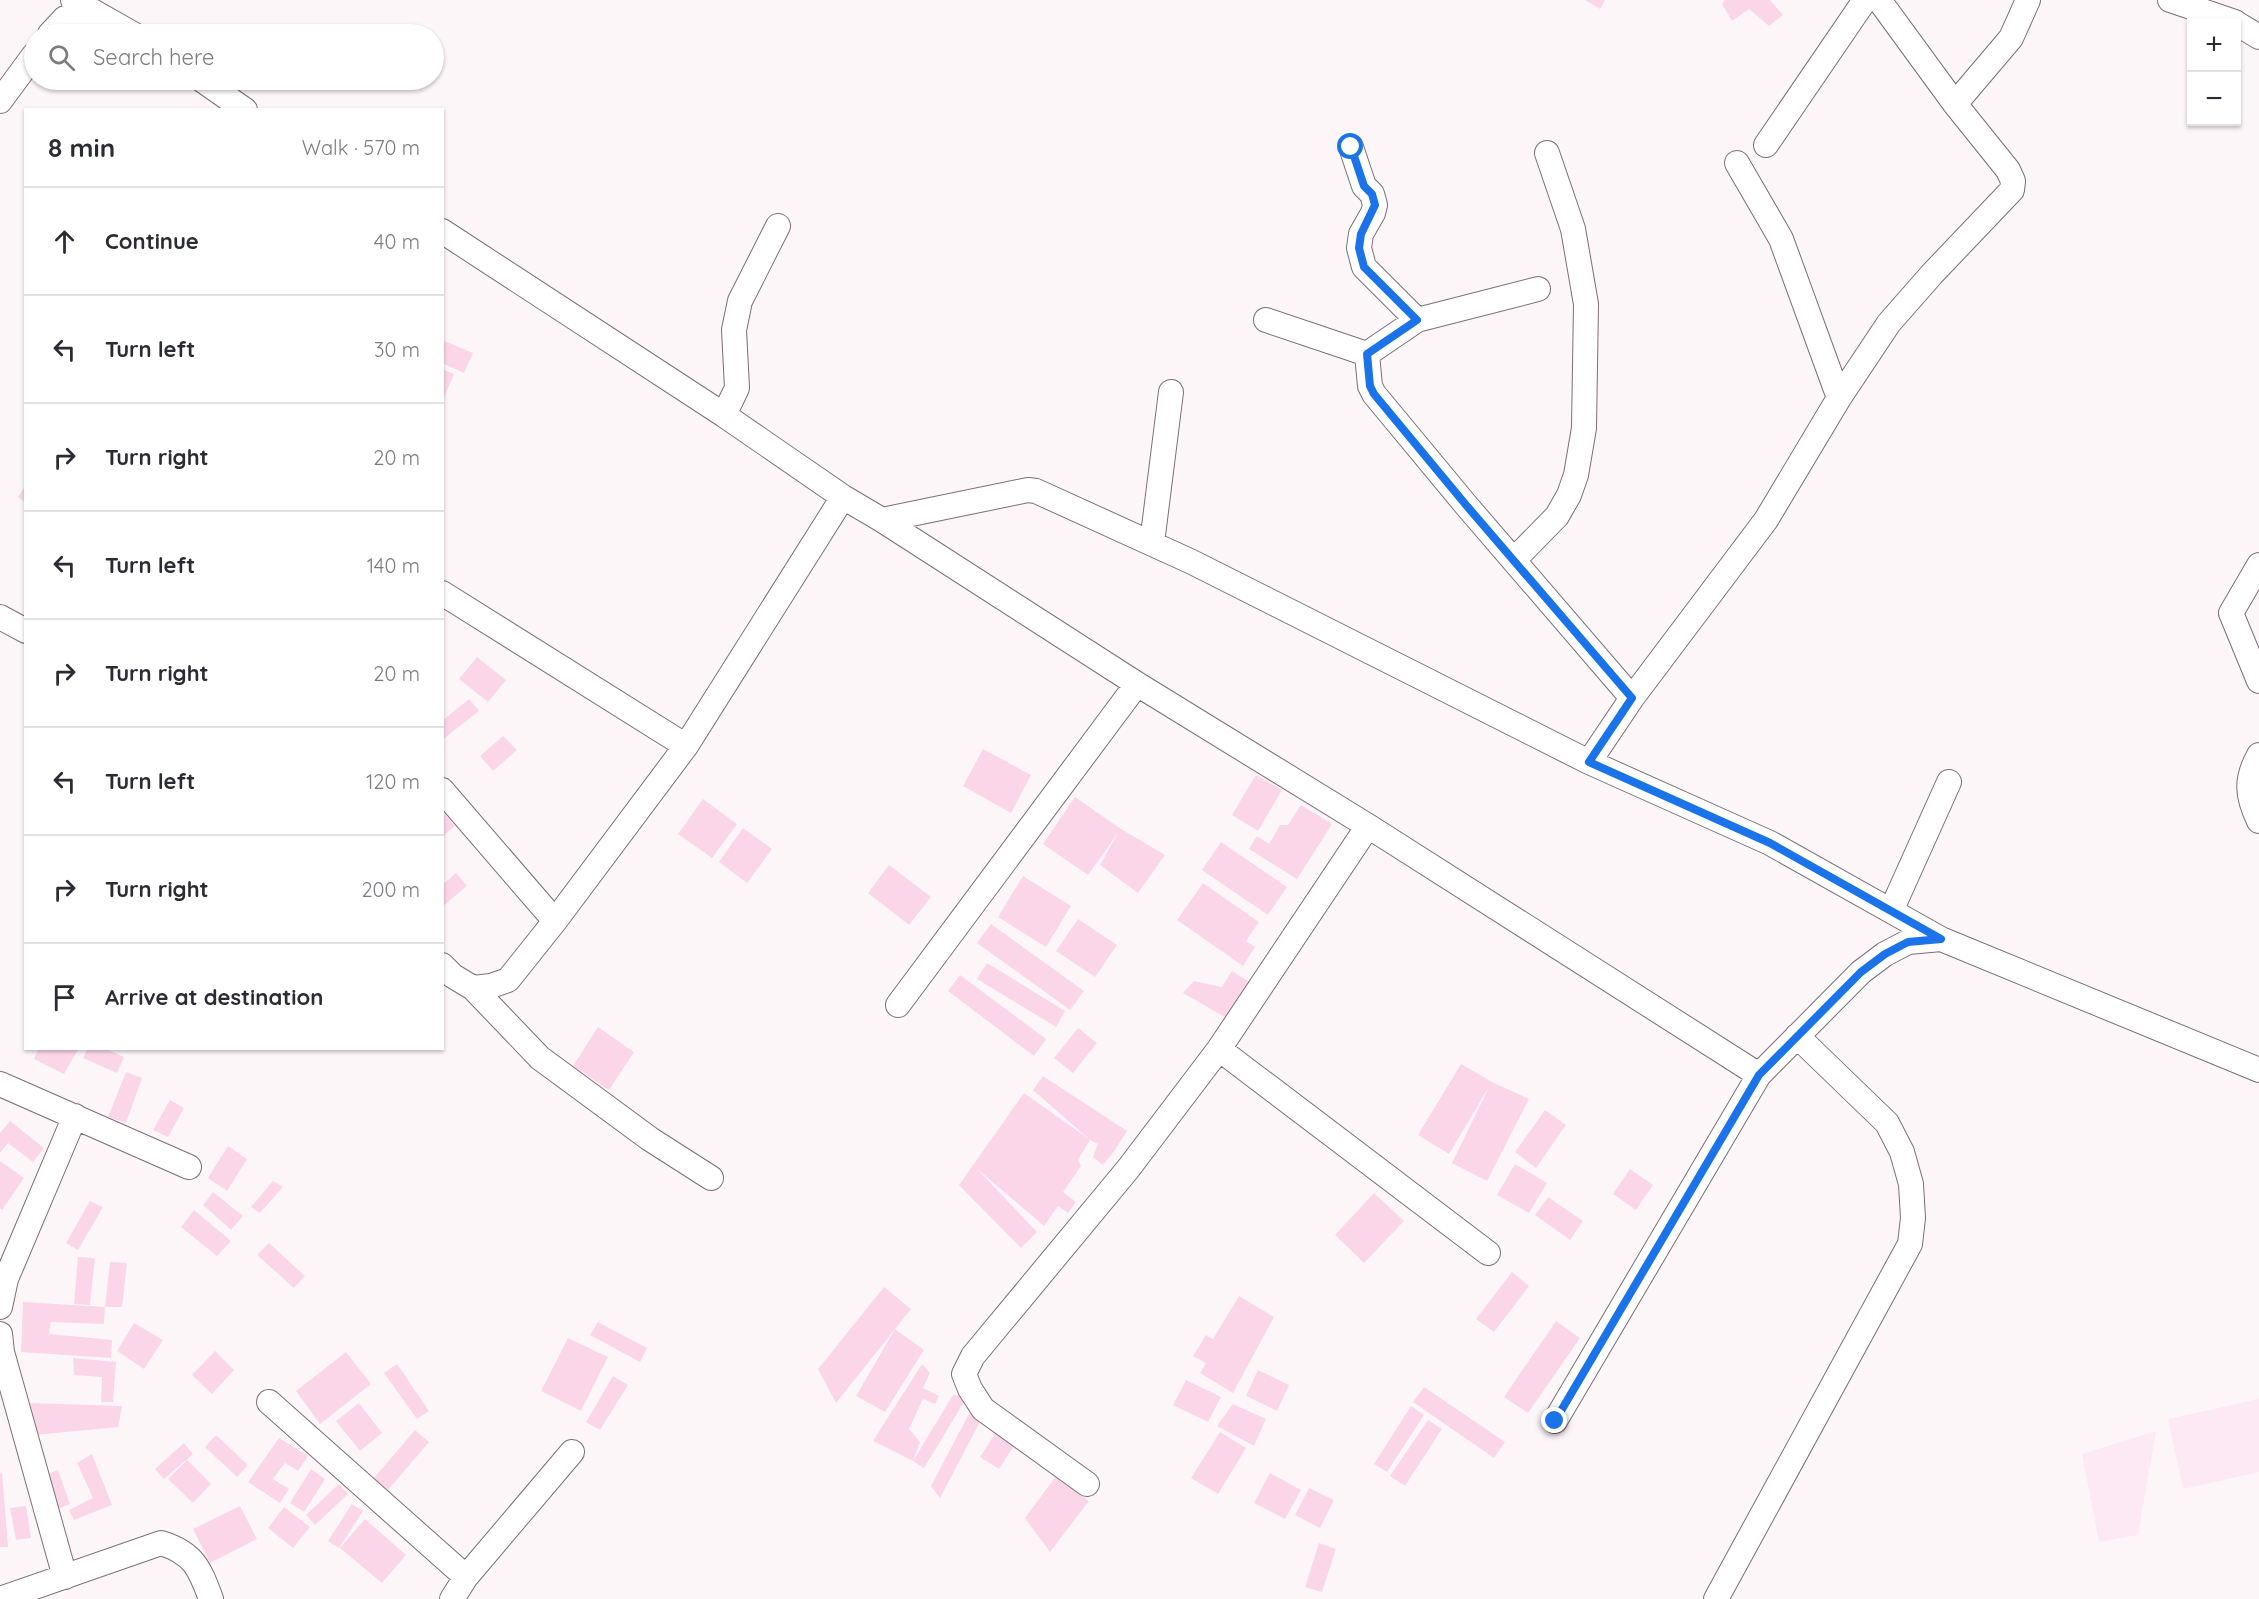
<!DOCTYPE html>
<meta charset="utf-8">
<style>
body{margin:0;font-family:Quicksand,sans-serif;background:#f2f2f3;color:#2b2b33}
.controls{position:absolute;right:18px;top:18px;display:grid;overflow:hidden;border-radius:0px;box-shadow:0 2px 4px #0004}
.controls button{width:54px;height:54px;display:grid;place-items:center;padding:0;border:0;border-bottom:2px solid #e1e1e2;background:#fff;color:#2b2b33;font:30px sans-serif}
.stop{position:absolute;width:18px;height:18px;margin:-14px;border:4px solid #1a73e8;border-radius:50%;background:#fff}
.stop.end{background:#1a73e8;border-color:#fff;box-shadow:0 2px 6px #0008}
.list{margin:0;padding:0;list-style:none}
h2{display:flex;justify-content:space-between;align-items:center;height:78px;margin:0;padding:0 24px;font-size:26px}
h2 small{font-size:20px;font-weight:400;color:#7c7c81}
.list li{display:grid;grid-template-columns:39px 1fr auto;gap:18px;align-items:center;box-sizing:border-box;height:108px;padding:0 24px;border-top:2px solid #e1e1e2}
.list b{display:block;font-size:22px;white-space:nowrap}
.list em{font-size:20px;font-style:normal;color:#7c7c81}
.icon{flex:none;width:33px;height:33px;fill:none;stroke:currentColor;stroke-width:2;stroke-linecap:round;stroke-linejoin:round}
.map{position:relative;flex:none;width:2259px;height:1599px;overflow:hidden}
.search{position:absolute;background:#fff;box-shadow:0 2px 4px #0004;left:24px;top:24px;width:420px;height:66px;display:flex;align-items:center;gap:15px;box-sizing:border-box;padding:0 21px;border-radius:33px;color:#7c7c81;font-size:22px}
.panel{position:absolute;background:#fff;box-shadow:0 2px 4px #0004;left:24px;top:108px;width:420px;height:942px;border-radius:0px}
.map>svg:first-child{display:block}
.built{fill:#fde9f3}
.building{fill:#fbd6e9}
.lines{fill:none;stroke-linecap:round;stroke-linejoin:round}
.minor-casing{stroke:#7d6e76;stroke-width:26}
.minor{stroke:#fff;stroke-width:24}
.route{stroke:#1a73e8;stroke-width:8}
</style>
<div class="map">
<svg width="2259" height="1599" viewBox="0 0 2259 1599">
<rect width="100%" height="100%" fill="#fdf6f9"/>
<!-- built -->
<path class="built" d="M 2259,1399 L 2259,1472 L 2183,1489 L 2168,1419 Z
M 2156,1431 L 2138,1535 L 2099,1542 L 2082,1454 Z"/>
<!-- building -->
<path class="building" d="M 1585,0 L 1605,0 L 1600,9 Z
M 1725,0 L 1770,0 L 1783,15 L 1769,26 L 1749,9 L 1732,21 L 1722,4 Z
M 70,21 L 85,31 L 83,34 L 61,34 Z
M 442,340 L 473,353 L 464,373 L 442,363 Z
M 442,369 L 454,374 L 443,400 L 442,400 Z
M 26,485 L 26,503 L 18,497 Z
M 477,657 L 506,680 L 488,702 L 459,679 Z
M 469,699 L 479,711 L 442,740 L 442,721 Z
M 503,736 L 517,750 L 493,771 L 480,756 Z
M 983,749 L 1031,775 L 1011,813 L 963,786 Z
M 1256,775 L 1282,790 L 1258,831 L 1232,815 Z
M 1075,797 L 1121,829 L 1165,855 L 1138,893 L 1100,865 L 1118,833 L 1088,875 L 1043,844 Z
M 703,799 L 737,824 L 712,858 L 678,834 Z
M 1301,805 L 1332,824 L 1297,879 L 1249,849 L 1257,836 L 1269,844 L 1280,825 L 1288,825 Z
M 442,812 L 455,826 L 442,837 Z
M 743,828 L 772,849 L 747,883 L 719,862 Z
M 1221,842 L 1287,887 L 1268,915 L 1202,870 Z
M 889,865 L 931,897 L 909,925 L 868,893 Z
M 456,873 L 467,886 L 442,907 L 442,885 Z
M 1023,876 L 1071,906 L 1046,947 L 998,917 Z
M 1203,883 L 1259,922 L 1246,941 L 1255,947 L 1243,966 L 1177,920 Z
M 1078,919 L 1117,945 L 1095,977 L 1056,951 Z
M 991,924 L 1084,991 L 1070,1010 L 977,943 Z
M 987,963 L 1065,1011 L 1056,1027 L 977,979 Z
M 1232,971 L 1251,983 L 1230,1020 L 1183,993 L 1194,981 L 1222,987 Z
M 960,975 L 1046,1039 L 1034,1056 L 948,991 Z
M 598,1027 L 634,1052 L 609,1090 L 573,1066 Z
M 1078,1028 L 1097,1043 L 1073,1073 L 1054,1058 Z
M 39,1048 L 79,1048 L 64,1074 L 34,1059 Z
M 88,1048 L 104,1048 L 124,1057 L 117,1073 L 83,1058 Z
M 1461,1064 L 1492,1082 L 1529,1099 L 1487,1181 L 1452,1163 L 1490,1085 L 1449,1154 L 1418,1135 Z
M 126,1072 L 142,1078 L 126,1123 L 108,1117 Z
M 1043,1076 L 1127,1131 L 1115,1150 L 1103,1165 L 1093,1157 L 1098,1144 L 1090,1140 L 1078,1160 L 1081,1166 L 1063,1192 L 1076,1202 L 1068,1213 L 1058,1206 L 1044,1226 L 976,1168 L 1037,1232 L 1021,1248 L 959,1185 L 1024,1093 L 1089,1139 L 1033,1090 Z
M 170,1100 L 184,1108 L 168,1137 L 153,1130 Z
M 1545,1110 L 1566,1125 L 1536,1168 L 1515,1152 Z
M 10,1121 L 44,1148 L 33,1162 L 8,1143 L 0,1153 L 0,1133 Z
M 228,1146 L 247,1159 L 227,1191 L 208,1178 Z
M 0,1161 L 24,1178 L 2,1210 L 0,1208 Z
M 1515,1164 L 1547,1183 L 1529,1213 L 1497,1195 Z
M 1630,1169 L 1653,1185 L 1636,1210 L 1613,1194 Z
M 273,1181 L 283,1187 L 260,1213 L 251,1207 Z
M 213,1192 L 243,1216 L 231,1230 L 203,1205 Z
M 1374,1193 L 1404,1221 L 1364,1263 L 1335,1235 Z
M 1548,1197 L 1583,1221 L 1570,1240 L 1535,1215 Z
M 90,1201 L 103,1207 L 78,1250 L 66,1243 Z
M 194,1210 L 231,1241 L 217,1256 L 181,1227 Z
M 269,1243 L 305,1276 L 294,1288 L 257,1255 Z
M 78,1257 L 95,1258 L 90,1305 L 74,1304 Z
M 110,1262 L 127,1263 L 122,1307 L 105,1307 L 104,1324 L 51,1322 L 49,1334 L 112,1340 L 111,1358 L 21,1352 L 23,1302 L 105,1307 Z
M 1512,1272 L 1529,1286 L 1494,1332 L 1476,1319 Z
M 884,1287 L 911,1309 L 836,1403 L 818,1369 Z
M 1239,1296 L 1274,1317 L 1233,1393 L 1200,1373 L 1206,1363 L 1193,1356 L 1206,1335 L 1224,1346 L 1213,1339 Z
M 1556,1321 L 1580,1338 L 1528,1413 L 1504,1397 Z
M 598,1322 L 647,1348 L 640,1362 L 590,1335 Z
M 134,1323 L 163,1340 L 144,1369 L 117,1351 Z
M 895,1329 L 924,1350 L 885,1412 L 856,1396 Z
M 568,1338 L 608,1357 L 581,1411 L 541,1391 Z
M 215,1351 L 234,1370 L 212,1394 L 192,1375 Z
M 346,1352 L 371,1384 L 320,1424 L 296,1391 Z
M 73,1358 L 116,1362 L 113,1402 L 101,1402 L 102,1377 L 74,1375 Z
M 397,1364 L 429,1411 L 417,1419 L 384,1373 Z
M 922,1364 L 930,1373 L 923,1388 L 939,1396 L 935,1404 L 923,1399 L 909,1429 L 920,1442 L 913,1461 L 873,1441 Z
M 1258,1370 L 1289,1385 L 1277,1411 L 1246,1396 Z
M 613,1376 L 628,1385 L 600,1430 L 586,1422 Z
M 1186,1380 L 1221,1397 L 1208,1422 L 1173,1405 Z
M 1424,1387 L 1505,1442 L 1494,1458 L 1413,1402 Z
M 953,1395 L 967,1397 L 924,1468 L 913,1461 Z
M 30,1403 L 122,1406 L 118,1427 L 35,1435 Z
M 359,1403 L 382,1433 L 360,1451 L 336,1421 Z
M 1233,1404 L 1266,1419 L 1254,1446 L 1217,1426 Z
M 1411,1406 L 1424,1415 L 1387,1472 L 1374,1464 Z
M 971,1410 L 983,1416 L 940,1498 L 931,1486 Z
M 1428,1420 L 1442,1429 L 1405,1486 L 1390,1476 Z
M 998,1429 L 1017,1441 L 999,1469 L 980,1457 Z
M 415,1430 L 429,1442 L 388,1490 L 374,1478 Z
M 1220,1432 L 1246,1448 L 1218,1494 L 1191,1478 Z
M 216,1435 L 248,1465 L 237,1477 L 205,1447 Z
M 279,1438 L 308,1456 L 298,1471 L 285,1463 L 273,1479 L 289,1489 L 280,1503 L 248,1482 Z
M 184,1443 L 193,1454 L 164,1479 L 155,1469 Z
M 92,1454 L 112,1505 L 74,1520 L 69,1510 L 93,1498 L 77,1463 Z
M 187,1460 L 211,1484 L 193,1503 L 168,1479 Z
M 311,1469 L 325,1479 L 304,1512 L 290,1503 Z
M 58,1470 L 70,1504 L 58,1509 L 47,1474 Z
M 2,1472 L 8,1547 L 0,1547 L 0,1473 Z
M 1270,1473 L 1301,1490 L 1285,1519 L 1254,1503 Z
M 1056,1476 L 1089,1501 L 1050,1552 L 1025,1518 Z
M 339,1484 L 348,1494 L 315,1525 L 306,1515 Z
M 1309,1488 L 1334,1500 L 1320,1528 L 1295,1515 Z
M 352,1504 L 363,1511 L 339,1548 L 328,1541 Z
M 26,1506 L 31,1538 L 16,1540 L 10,1508 Z
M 240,1506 L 257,1539 L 210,1563 L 193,1529 Z
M 284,1507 L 310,1527 L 293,1548 L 268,1528 Z
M 365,1519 L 406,1555 L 382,1583 L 340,1548 Z
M 1319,1543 L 1336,1549 L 1322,1592 L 1305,1587 Z"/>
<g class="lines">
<!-- minor casing -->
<g class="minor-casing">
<path id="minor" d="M 73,0 L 133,34
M 2170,0 L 2235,22
M 2236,23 L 2259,37
M 50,34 L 65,18 L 96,13
M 202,80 L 245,110
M 0,101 L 34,55
M 1955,104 L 2011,38 L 2028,0
M 1766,145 L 1865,0
M 1351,147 L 1364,186 L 1372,194 L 1375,205 L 1373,213 L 1361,234 L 1359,248 L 1364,267 L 1417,320
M 1737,163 L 1781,239 L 1839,398
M 442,231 L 724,415 L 843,497 L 882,520 L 1137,684 L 1368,826 L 1759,1075
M 1266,320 L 1367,354
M 1367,354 L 1370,386 L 1374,394 L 1466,505 L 1632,698
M 1367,354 L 1417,320 L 1538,289
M 724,415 L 737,388 L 734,330 L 740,301 L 778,226
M 882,520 L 1028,490 L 1036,491 L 1192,562 L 1589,762 L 1770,843 L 1941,939
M 1152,543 L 1171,392
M 1514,560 L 1557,516 L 1569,495 L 1576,475 L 1584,428 L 1586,304 L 1573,229 L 1547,153
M 2259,565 L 2231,613 L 2259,681
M 442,593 L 686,746
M 0,617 L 26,631
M 2259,755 C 2245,780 2247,796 2259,821
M 1589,762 L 1632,698 L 1766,520 L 1839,398 L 1889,323 L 1932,274 L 2012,190 L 2013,181 L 2008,170 L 1955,104 L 1879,0
M 442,790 L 555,921
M 1891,911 L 1949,782
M 442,965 L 453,976 L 473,988 L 491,986 L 508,980 L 555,921 L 686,746 L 843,497
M 473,988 L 540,1058 L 650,1139 L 711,1178
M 898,1005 L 1137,684
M 1219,1049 L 1488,1253
M 0,1084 L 189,1167
M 0,1307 L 6,1279 L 75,1116
M 0,1334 L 2,1352 L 65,1577
M 269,1402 L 466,1577
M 1555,1421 L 1759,1075 L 1861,972 L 1885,954 L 1908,942 L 1941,939 L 2259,1070
M 1087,1484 L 983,1409 L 970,1389 L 964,1374 L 973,1356 L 1128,1169 L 1219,1049 L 1368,826
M 0,1599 L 161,1543 C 194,1553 200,1569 211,1599
M 452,1599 L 466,1577 L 572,1452
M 1716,1599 L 1910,1244 L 1913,1218 L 1911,1184 L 1902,1152 L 1887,1123 L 1797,1036"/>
</g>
<!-- minor -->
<use href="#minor" class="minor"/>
</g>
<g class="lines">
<!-- route -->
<path class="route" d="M 1351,147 L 1364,186 L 1372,194 L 1375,205 L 1361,234 L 1359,248 L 1364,267 L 1417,320 L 1367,354 L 1370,386 L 1374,394 L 1466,505 L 1632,698 L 1589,762 L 1770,843 L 1941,939 L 1908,942 L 1885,954 L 1861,972 L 1759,1075 L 1555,1421"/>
</g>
</svg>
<div class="controls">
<button>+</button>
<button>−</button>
</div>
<div class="stop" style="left:1351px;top:147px"></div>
<div class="stop end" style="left:1555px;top:1421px"></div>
<div class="search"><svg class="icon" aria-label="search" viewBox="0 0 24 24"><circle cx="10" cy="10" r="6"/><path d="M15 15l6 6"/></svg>Search here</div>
<section class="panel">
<h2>8 min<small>Walk · 570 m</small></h2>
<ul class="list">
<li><svg class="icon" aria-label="ahead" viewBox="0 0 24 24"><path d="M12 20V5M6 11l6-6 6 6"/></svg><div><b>Continue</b></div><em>40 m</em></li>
<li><svg class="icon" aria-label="left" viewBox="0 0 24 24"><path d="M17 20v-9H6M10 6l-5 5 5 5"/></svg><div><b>Turn left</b></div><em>30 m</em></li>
<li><svg class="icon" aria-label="right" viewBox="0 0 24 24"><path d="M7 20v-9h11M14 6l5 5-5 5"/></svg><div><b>Turn right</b></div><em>20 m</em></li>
<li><svg class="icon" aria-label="left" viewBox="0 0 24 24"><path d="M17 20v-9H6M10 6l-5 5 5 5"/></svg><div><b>Turn left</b></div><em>140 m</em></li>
<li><svg class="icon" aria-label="right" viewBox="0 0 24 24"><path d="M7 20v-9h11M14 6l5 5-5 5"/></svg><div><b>Turn right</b></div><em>20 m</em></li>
<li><svg class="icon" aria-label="left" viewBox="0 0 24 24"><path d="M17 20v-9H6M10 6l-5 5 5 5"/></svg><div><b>Turn left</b></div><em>120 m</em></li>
<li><svg class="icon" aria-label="right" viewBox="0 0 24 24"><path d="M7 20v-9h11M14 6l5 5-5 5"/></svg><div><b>Turn right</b></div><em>200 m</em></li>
<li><svg class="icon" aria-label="arrive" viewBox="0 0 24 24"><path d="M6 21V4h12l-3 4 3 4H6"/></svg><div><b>Arrive at destination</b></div></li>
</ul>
</section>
</div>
